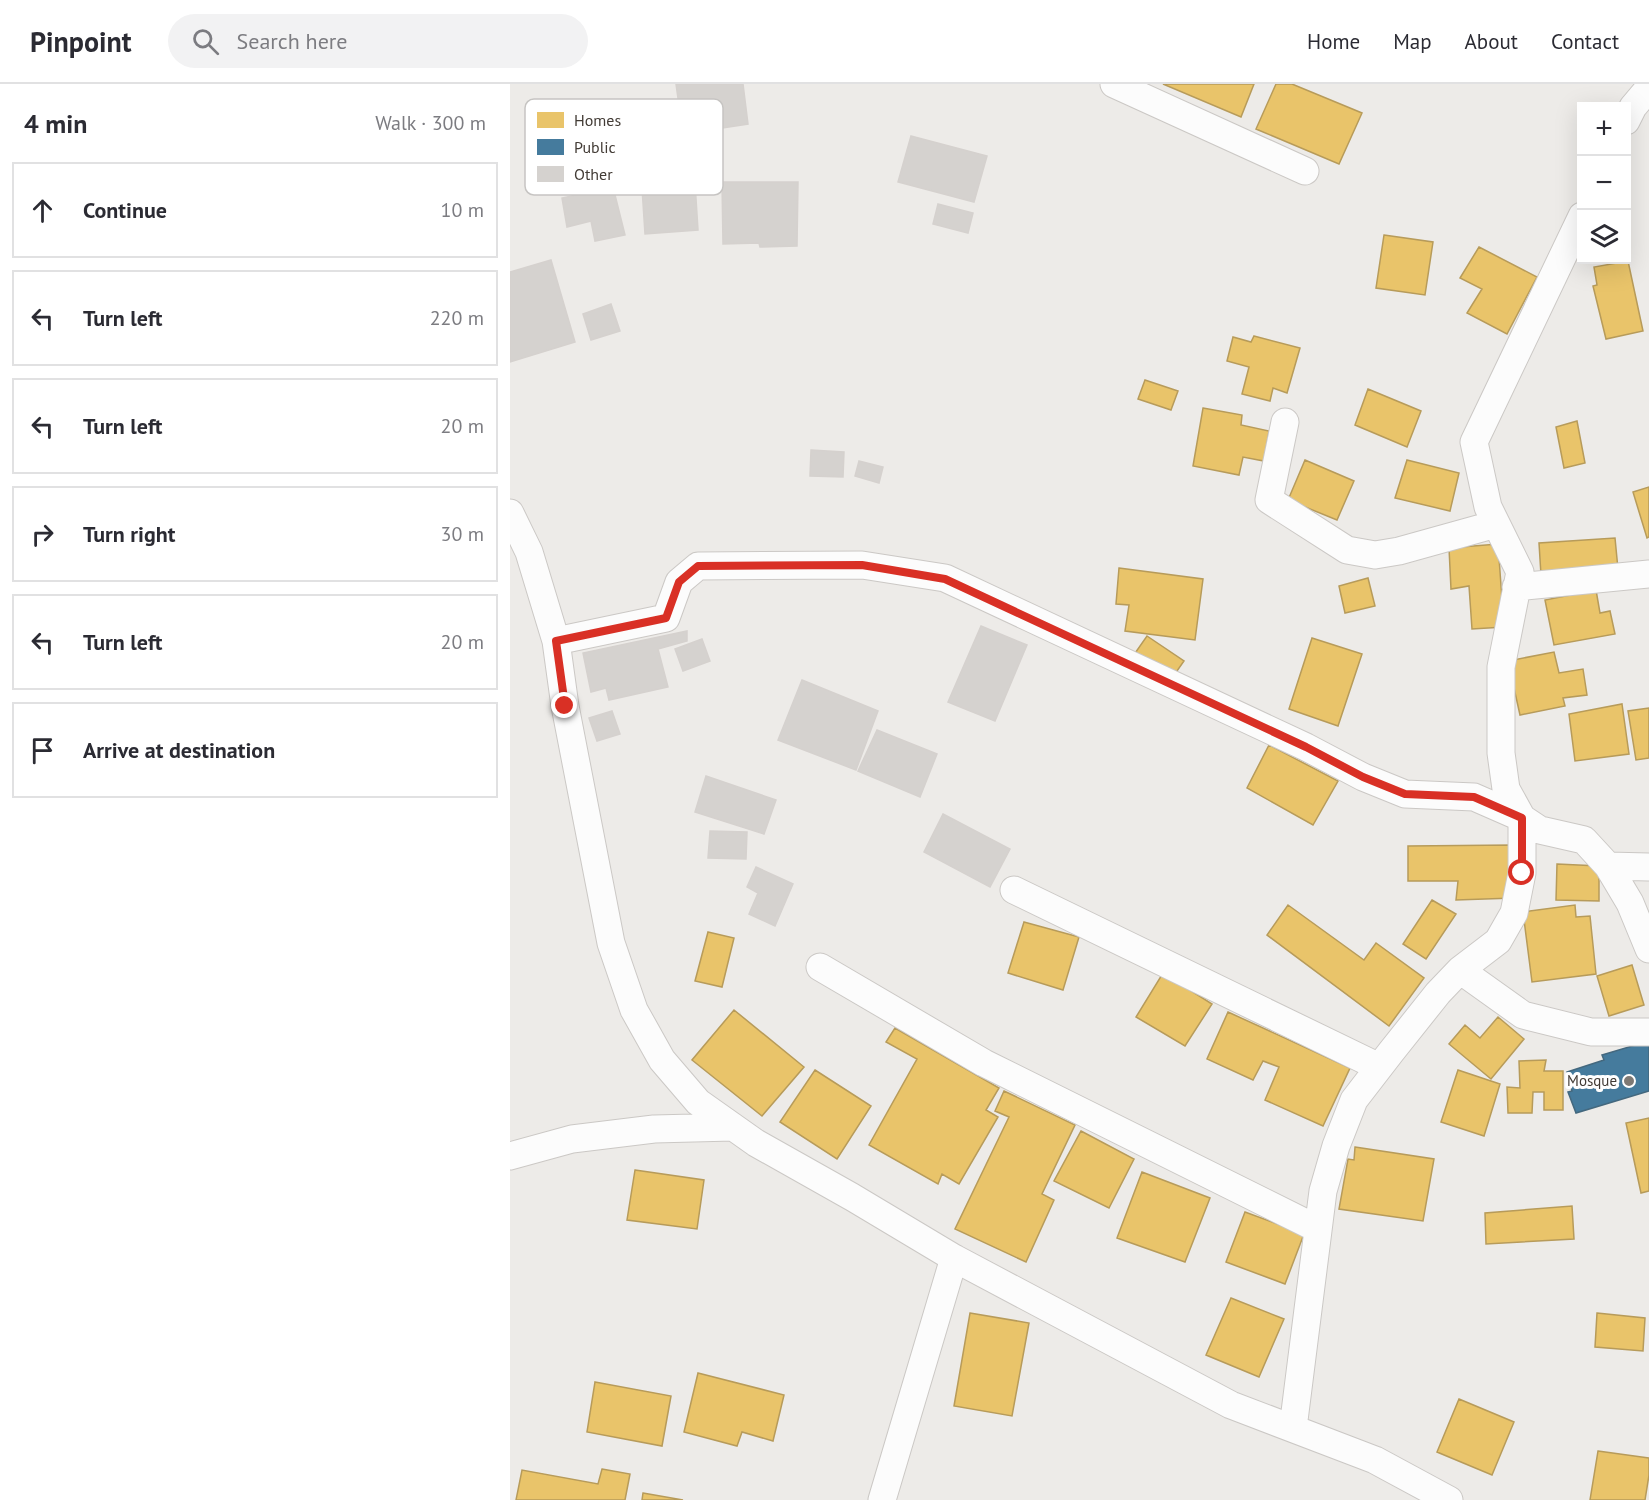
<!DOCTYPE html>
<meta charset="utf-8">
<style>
body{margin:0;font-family:"PT Sans",sans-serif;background:#f2f2f3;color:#2b2b33}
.controls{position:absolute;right:18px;top:18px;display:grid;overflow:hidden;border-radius:0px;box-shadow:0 6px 24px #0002}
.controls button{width:54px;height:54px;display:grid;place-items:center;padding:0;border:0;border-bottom:2px solid #e1e1e2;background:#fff;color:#2b2b33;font:30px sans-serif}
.stop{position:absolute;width:18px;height:18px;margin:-14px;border:4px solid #d93025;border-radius:50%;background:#fff}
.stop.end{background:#d93025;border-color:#fff;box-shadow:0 2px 6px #0008}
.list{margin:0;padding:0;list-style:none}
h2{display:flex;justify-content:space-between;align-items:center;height:78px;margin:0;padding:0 24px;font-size:26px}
h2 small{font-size:20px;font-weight:400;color:#7c7c81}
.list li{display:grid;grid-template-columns:39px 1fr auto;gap:18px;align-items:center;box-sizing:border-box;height:96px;margin:0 12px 12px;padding:0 12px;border:2px solid #e1e1e2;border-radius:0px}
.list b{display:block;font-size:22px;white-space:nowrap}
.list em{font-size:20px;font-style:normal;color:#7c7c81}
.icon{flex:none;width:33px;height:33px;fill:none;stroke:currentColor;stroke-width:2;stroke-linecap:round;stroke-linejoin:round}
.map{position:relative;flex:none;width:1139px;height:1416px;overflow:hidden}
header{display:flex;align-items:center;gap:36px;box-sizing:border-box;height:84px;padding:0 30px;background:#fff;border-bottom:2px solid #e1e1e2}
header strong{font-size:28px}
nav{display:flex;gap:33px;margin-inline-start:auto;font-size:21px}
.search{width:420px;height:54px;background:#f2f2f3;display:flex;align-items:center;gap:15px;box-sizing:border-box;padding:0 21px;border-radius:33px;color:#7c7c81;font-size:22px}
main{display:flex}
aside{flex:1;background:#fff}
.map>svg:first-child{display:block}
.homes{fill:#e9c46a;stroke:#b79b5a;stroke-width:1.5}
.public{fill:#457b9d;stroke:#44687e;stroke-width:1.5}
.building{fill:#d5d2cf;stroke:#d5d1ce;stroke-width:1.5}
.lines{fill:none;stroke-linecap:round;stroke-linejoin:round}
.minor-casing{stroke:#cbc8c5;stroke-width:29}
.minor{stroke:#fcfcfc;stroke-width:27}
.route{stroke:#d93025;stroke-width:8}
.poi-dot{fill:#7e7974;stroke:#fff;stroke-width:2}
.labels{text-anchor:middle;stroke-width:6;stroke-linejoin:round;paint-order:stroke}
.poi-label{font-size:15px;fill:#423b35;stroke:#fff;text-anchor:end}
.key{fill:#fff;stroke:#c6c4c2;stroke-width:1.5}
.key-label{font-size:16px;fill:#423b35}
</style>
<header>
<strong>Pinpoint</strong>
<div class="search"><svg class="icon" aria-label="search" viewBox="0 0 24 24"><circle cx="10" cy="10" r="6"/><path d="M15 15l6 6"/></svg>Search here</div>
<nav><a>Home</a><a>Map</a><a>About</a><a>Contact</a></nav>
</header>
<main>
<aside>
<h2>4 min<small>Walk · 300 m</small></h2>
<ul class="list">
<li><svg class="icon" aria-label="ahead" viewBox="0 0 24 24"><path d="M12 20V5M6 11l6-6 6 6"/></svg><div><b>Continue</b></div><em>10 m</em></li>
<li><svg class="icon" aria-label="left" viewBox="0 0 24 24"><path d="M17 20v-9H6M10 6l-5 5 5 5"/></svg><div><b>Turn left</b></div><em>220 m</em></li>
<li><svg class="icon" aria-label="left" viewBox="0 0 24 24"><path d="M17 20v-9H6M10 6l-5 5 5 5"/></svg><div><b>Turn left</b></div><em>20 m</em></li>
<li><svg class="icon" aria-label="right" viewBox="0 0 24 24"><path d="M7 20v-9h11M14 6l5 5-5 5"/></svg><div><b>Turn right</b></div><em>30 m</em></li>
<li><svg class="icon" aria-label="left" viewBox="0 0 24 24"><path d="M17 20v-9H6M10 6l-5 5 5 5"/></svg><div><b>Turn left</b></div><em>20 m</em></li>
<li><svg class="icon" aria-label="arrive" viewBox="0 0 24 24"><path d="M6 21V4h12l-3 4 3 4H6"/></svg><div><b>Arrive at destination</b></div></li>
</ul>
</aside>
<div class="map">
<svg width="1139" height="1416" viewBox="0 0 1139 1416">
<rect width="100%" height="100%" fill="#edebe8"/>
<!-- homes -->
<path class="homes" d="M 653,0 L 744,0 L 731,33 Z
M 766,0 L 782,0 L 852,29 L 829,80 L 746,45 Z
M 874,151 L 923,158 L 915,211 L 866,204 Z
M 969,163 L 1027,193 L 997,250 L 957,229 L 972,205 L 950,194 Z
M 1118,177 L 1133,247 L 1096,255 L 1083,202 L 1087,201 L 1084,183 Z
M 744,252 L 790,264 L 777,309 L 763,304 L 760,317 L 732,310 L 739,283 L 717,277 L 723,253 L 741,258 Z
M 635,296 L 668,307 L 661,326 L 628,315 Z
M 858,305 L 911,327 L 897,363 L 845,341 Z
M 693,324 L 732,331 L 731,341 L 759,347 L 754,377 L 733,373 L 729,391 L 683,382 Z
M 1067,337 L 1075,379 L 1054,384 L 1046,343 Z
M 795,376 L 844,397 L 827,436 L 778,416 Z
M 897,376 L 949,389 L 940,427 L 885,414 Z
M 1139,403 L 1139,453 L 1137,454 L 1123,408 Z
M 1105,454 L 1108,485 L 1031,491 L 1029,459 Z
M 988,460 L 994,543 L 962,545 L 959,502 L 941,505 L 939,464 Z
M 609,484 L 693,495 L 685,556 L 615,547 L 619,521 L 606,520 Z
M 858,494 L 865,522 L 835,529 L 829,502 Z
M 1086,506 L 1090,529 L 1100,527 L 1105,550 L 1044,561 L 1035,516 Z
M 637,552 L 674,577 L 660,597 L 623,572 Z
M 802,554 L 852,570 L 828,642 L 779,625 Z
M 1044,568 L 1049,589 L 1073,585 L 1077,611 L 1053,614 L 1055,622 L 1010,631 L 998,577 Z
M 1112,620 L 1119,670 L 1065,677 L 1059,630 Z
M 1139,624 L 1139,674 L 1126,676 L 1118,627 Z
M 759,661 L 828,697 L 803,741 L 737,704 Z
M 1003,761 L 1004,814 L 946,816 L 948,797 L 898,797 L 898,762 Z
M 1047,780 L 1089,782 L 1089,817 L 1046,816 Z
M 922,816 L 946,830 L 916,875 L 893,860 Z
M 778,821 L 854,876 L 866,859 L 914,894 L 879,942 L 757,851 Z
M 1065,821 L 1066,833 L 1080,832 L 1086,890 L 1022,898 L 1013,828 Z
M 514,838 L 569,853 L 553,906 L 498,889 Z
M 198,848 L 224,854 L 212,903 L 185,897 Z
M 1122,881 L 1134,921 L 1099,932 L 1087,892 Z
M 653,889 L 702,920 L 675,962 L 626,933 Z
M 224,926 L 294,983 L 252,1032 L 182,976 Z
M 718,928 L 840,984 L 813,1042 L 755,1016 L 769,983 L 753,977 L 743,996 L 697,975 Z
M 988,933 L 1014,955 L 981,995 L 939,960 L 955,941 L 970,954 Z
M 385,944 L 489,1004 L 476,1026 L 488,1033 L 449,1100 L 432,1090 L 428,1100 L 359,1061 L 407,975 L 376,958 Z
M 1036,976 L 1034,987 L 1053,987 L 1053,1026 L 1034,1026 L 1034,1008 L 1023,1008 L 1022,1029 L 998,1029 L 997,1003 L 1010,1004 L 1009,977 Z
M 305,986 L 361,1022 L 327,1075 L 270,1038 Z
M 948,986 L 990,1000 L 974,1052 L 931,1038 Z
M 494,1007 L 565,1041 L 532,1110 L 544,1116 L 516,1178 L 445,1145 L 499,1033 L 485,1027 Z
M 1139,1034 L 1139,1107 L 1131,1109 L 1116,1039 Z
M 571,1047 L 624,1075 L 599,1124 L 544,1097 Z
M 845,1063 L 924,1075 L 913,1137 L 829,1125 L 838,1075 L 844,1076 Z
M 125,1086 L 194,1096 L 187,1145 L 117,1136 Z
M 632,1088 L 700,1114 L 675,1178 L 607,1154 Z
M 1062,1122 L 1064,1155 L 976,1160 L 975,1129 Z
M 735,1128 L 794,1150 L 775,1200 L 716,1178 Z
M 721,1214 L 774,1235 L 749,1293 L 696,1271 Z
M 460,1229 L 519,1239 L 502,1332 L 444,1322 Z
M 1087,1229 L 1135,1234 L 1133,1267 L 1085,1263 Z
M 188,1289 L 274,1311 L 263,1357 L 232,1348 L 227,1362 L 174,1348 Z
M 85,1298 L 161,1312 L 152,1362 L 77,1348 Z
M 949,1315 L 1004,1338 L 982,1391 L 927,1368 Z
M 1088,1367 L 1139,1374 L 1139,1391 L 1135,1416 L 1080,1416 Z
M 92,1385 L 120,1390 L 115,1416 L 6,1416 L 12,1386 L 88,1400 Z
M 133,1409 L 173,1416 L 132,1416 Z"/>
<!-- public -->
<path class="public" d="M 1139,957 L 1139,1007 L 1066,1029 L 1058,1008 L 1062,1007 L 1057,988 L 1094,976 L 1092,971 Z"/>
<!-- building -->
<path class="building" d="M 166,0 L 233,0 L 238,40 L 173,50 Z
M 401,52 L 477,72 L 464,118 L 388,98 Z
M 212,98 L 288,98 L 287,162 L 250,163 L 249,159 L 213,160 Z
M 185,99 L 188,146 L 135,150 L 132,104 Z
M 103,103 L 115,151 L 85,157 L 81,137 L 57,143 L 52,114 Z
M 428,120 L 463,129 L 458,149 L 423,140 Z
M 41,176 L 65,258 L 0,278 L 0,188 Z
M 101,220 L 110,247 L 81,256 L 73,230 Z
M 301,366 L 334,368 L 333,393 L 300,392 Z
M 349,377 L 373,383 L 369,399 L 345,392 Z
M 471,542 L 517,561 L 485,637 L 438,618 Z
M 177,547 L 177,557 L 148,565 L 158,603 L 99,616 L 96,604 L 81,608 L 73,569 Z
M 192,555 L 200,577 L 173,587 L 165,565 Z
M 292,596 L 368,627 L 346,686 L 268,656 Z
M 102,627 L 110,650 L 87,657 L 79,634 Z
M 367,646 L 427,670 L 410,713 L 348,687 Z
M 196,692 L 266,716 L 254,750 L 185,728 Z
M 433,730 L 500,765 L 480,803 L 414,768 Z
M 200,747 L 237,748 L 236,775 L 198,774 Z
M 246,783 L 283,800 L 265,842 L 239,830 L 248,809 L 237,803 Z"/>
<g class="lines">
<!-- minor casing -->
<g class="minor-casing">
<path id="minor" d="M 604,0 L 795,87
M 1116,37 L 1123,23 L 1139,4
M 1072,132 L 964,358 L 978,423 L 1010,488 L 991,583 L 991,669 L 996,705 L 1012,734 L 1030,746 L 1074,756 L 1098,782 L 1120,819 L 1139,865
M 775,338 L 759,416 L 837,466 L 865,471 L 889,467 L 986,440
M 0,429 L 19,468 L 46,557 L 55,622 L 101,859 L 124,926 L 152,976 L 188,1018 L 246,1059 L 342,1113 L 444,1174 L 721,1321 L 865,1376 L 939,1416
M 1006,503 L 1139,490
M 46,557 L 156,534 L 169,498 L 188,482 L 352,481 L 435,494 L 796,663 L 853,693 L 895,710 L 964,713 L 1012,734 L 1012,789 L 1004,829 L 988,857 L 950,886 L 928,909 L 881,968 L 844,1016 L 826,1062 L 813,1107 L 783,1344
M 1098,782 L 1139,783
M 504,806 L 869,983
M 310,883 L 474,979 L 808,1145
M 950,886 L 1013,931 L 1081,948 L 1139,948
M 0,1072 L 62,1055 L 144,1045 L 223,1043
M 372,1416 L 444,1174"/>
</g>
<!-- minor -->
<use href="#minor" class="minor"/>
</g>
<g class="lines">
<!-- route -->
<path class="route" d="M 55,622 L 46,557 L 156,534 L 169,498 L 188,482 L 352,481 L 435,495 L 796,663 L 853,693 L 895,710 L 964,713 L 1012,734 L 1012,789"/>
</g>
<!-- markers -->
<circle class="poi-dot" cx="1119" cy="997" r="6"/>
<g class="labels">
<!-- poi labels -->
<g class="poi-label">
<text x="1107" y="1002">Mosque</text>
</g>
</g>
<!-- legend -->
<rect x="15" y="15" width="198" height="96" rx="9" class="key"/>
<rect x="27" y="28" width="27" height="16" fill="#e9c46a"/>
<rect x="27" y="55" width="27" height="16" fill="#457b9d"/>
<rect x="27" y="82" width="27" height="16" fill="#d5d2cf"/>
<g class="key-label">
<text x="64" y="42">Homes</text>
<text x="64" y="69">Public</text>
<text x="64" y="96">Other</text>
</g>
</svg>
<div class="controls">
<button>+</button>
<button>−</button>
<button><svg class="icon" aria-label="layers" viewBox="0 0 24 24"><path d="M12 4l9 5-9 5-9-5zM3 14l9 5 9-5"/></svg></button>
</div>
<div class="stop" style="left:1012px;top:789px"></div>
<div class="stop end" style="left:55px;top:622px"></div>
</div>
</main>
